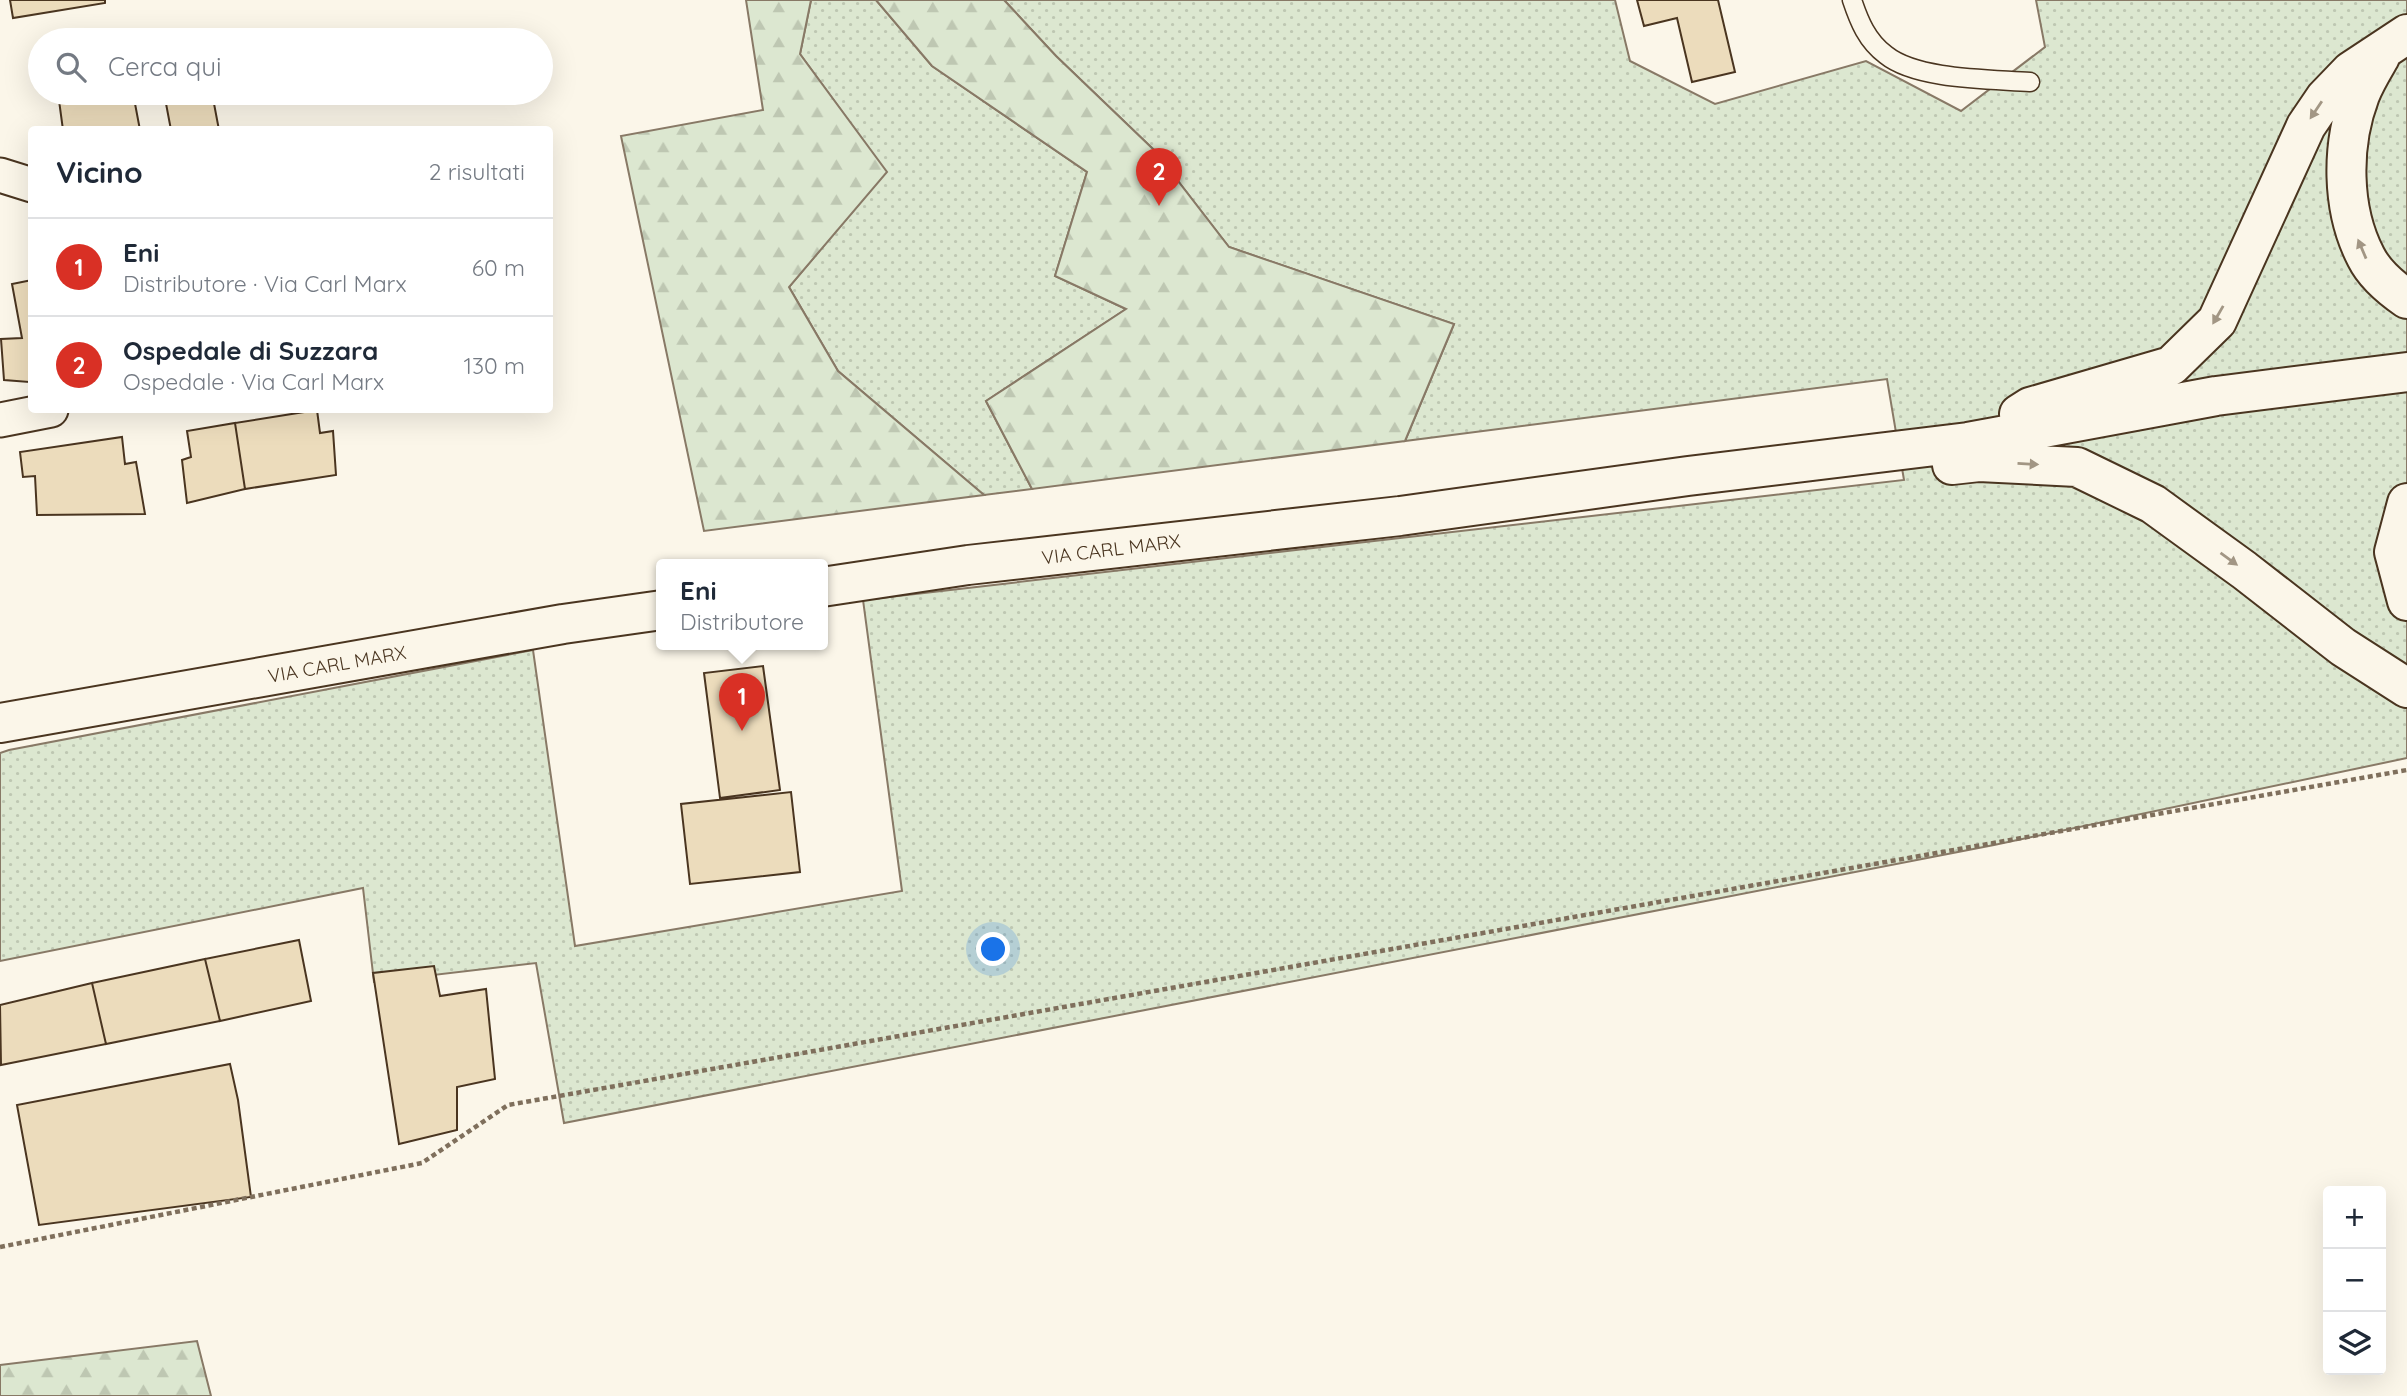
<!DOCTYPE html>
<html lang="it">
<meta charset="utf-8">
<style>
body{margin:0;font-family:Quicksand,sans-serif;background:#f2f2f3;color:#1f2937}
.controls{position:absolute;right:21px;bottom:21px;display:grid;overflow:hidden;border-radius:7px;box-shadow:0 7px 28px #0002}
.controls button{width:63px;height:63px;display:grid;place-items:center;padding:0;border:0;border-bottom:2px solid #e0e1e3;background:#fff;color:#1f2937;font:35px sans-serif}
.you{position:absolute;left:994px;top:950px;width:24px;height:24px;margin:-18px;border:5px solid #fff;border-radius:50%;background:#1a73e8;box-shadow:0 0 0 10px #1a73e833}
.badge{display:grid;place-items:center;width:46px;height:46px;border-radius:50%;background:#d93025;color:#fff;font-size:23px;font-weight:700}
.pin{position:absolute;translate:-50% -58px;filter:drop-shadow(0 2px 4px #0008)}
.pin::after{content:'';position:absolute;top:37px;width:24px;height:21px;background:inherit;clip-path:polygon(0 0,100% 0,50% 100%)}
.popup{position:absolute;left:656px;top:559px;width:172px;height:91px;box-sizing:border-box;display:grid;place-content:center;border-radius:7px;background:#fff;filter:drop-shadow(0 2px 5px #0005);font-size:23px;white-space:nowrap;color:#747a83}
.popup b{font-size:26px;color:#1f2937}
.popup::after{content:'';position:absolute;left:50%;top:100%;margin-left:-14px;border:14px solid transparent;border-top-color:#fff}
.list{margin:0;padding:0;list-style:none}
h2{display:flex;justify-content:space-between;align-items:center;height:91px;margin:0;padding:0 28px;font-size:30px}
h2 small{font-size:23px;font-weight:400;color:#747a83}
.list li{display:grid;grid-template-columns:46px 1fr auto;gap:21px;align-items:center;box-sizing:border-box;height:98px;padding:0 28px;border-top:2px solid #e0e1e3}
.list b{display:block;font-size:26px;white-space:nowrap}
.list p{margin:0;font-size:23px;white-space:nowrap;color:#747a83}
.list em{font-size:23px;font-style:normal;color:#747a83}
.icon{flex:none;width:38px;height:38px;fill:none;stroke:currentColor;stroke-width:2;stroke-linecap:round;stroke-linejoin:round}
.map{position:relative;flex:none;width:2407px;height:1396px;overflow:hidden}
.search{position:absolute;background:#fff;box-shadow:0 7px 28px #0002;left:28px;top:28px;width:525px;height:77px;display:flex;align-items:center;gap:18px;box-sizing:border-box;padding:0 24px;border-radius:38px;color:#747a83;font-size:26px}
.panel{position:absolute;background:#fff;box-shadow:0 7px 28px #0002;left:28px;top:126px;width:525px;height:287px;border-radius:7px}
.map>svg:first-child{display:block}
.grass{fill:url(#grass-dots);stroke:#887966;stroke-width:2}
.forest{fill:url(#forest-firs);stroke:#887966;stroke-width:2}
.building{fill:#ecdcbc;stroke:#4a3520;stroke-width:2}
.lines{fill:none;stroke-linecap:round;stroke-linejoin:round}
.service-casing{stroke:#4a3520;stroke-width:21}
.minor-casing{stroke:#4a3520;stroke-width:37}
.primary-casing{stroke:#4a3520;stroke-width:42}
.path{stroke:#7f6f5c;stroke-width:4.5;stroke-dasharray:5 3.5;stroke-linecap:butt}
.service{stroke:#fbf6e9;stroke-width:18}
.minor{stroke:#fbf6e9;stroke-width:33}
.primary{stroke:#fbf6e9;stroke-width:38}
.oneway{fill:#a29684}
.labels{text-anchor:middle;stroke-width:5;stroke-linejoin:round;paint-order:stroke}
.street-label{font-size:19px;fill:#4a3520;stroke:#fbf6e9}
</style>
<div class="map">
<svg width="2407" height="1396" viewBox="0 0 2407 1396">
<defs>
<pattern id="grass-dots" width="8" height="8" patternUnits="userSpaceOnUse" patternTransform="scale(1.75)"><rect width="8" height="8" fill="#dce7d0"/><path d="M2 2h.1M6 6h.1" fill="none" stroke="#bec7b2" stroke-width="1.8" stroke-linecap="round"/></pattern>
<pattern id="forest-firs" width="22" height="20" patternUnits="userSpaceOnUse" patternTransform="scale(1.75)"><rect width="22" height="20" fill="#dce7d0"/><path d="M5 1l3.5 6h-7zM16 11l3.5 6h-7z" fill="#bec7b2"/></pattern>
</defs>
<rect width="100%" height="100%" fill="#fbf6e9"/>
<!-- grass -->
<path class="grass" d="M 811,0 L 876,0 L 932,66 L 1087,172 L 1055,276 L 1126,309 L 986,401 L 1032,489 L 984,495 L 838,371 L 789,287 L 886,172 L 800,54 Z
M 1004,0 L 1615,0 L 1630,61 L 1715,104 L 1866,61 L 1961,111 L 2045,47 L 2036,0 L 2407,0 L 2407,758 L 1994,845 L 564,1123 L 536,963 L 374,982 L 363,888 L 0,961 L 0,753 L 9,750 L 533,650 L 575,946 L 902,891 L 863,600 L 1904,480 L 1887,379 L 1405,441 L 1454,324 L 1229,247 L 1154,150 L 1056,56 Z"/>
<!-- forest -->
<path class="forest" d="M 746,0 L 811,0 L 800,54 L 887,172 L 789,287 L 838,371 L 984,495 L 704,531 L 621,136 L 763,110 Z
M 876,0 L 1004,0 L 1056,56 L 1154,150 L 1229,247 L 1454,324 L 1405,441 L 1032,489 L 986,401 L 1126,309 L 1055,276 L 1087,172 L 932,66 Z
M 197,1341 L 211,1396 L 0,1396 L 0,1365 Z"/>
<!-- building -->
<path class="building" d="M 10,0 L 105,0 L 105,3 L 13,18 Z
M 1637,0 L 1718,0 L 1735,72 L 1692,82 L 1677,18 L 1644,26 Z
M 58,93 L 133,93 L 140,130 L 63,130 Z
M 164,93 L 212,93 L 219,130 L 171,130 Z
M 32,280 L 32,367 L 29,368 L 29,382 L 4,380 L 1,339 L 22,338 L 12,284 Z
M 317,410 L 320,433 L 333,431 L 336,475 L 245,489 L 235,423 Z
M 235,423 L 245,489 L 187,503 L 182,460 L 191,457 L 187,431 Z
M 122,437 L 125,464 L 136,462 L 145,514 L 37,515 L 35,476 L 23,477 L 20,452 Z
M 763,666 L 780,790 L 720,798 L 704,673 Z
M 791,792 L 800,872 L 690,884 L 681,804 Z
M 299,940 L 311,1001 L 220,1021 L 205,959 Z
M 205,959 L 220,1021 L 106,1044 L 92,983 Z
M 434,966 L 440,996 L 486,989 L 495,1079 L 457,1087 L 457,1130 L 399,1144 L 373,973 Z
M 92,983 L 106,1044 L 1,1065 L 0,1005 Z
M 230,1064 L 238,1100 L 251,1197 L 39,1225 L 17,1105 Z"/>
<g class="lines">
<!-- service casing -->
<g class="service-casing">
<path id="service" d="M 1852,0 C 1859,21 1867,41 1886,55 C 1917,80 1991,79 2030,82"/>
</g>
<!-- minor casing -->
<g class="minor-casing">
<path id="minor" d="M 0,175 L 32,185
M 0,420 L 51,410"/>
</g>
<!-- primary casing -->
<g class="primary-casing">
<path id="primary" d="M 2380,57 C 2373,69 2365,82 2360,95 C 2341,145 2341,209 2366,257 C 2375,275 2391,288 2407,299
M 2019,414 L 2030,407 L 2171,366 L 2217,321 L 2306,126 L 2325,98 L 2351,71 L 2407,34
M 1952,465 L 1979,462 L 2077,467 L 2153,504 L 2244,570 L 2343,647 L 2407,688
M 2407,503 L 2394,552 L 2407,601
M 822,587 L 968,565 L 1400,516 L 1688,476 L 1968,442 L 2216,396 L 2407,372
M 0,723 L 563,624 L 662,610"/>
</g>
<!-- path -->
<path class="path" d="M 0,1247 L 422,1163 L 508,1105 L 2407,770"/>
<!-- service -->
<use href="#service" class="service"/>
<!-- minor -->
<use href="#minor" class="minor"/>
<!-- primary -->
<use href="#primary" class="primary"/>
</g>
<!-- one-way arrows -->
<defs><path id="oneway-solid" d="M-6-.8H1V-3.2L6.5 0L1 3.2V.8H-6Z" transform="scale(1.75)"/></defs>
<g class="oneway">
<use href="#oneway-solid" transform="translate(2316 110) rotate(124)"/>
<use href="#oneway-solid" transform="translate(2362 249) rotate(-113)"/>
<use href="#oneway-solid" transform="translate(2218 315) rotate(120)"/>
<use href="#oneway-solid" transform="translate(2028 464) rotate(3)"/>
<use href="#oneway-solid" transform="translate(2229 559) rotate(36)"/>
</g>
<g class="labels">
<!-- street labels -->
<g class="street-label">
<text transform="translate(1111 549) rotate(-7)" y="7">VIA CARL MARX</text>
<text transform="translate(337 664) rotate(-10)" y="7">VIA CARL MARX</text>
</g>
</g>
</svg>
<div class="controls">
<button>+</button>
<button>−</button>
<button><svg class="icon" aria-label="layers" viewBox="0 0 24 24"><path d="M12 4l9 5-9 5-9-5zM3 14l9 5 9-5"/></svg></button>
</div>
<div class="you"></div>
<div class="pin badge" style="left:742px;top:731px">1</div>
<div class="popup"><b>Eni</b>Distributore</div>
<div class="pin badge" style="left:1159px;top:206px">2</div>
<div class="search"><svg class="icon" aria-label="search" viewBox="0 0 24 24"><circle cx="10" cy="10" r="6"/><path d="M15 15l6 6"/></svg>Cerca qui</div>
<section class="panel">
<h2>Vicino<small>2 risultati</small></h2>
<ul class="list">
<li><span class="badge">1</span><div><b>Eni</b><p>Distributore · Via Carl Marx</p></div><em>60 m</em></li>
<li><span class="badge">2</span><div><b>Ospedale di Suzzara</b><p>Ospedale · Via Carl Marx</p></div><em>130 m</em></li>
</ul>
</section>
</div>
